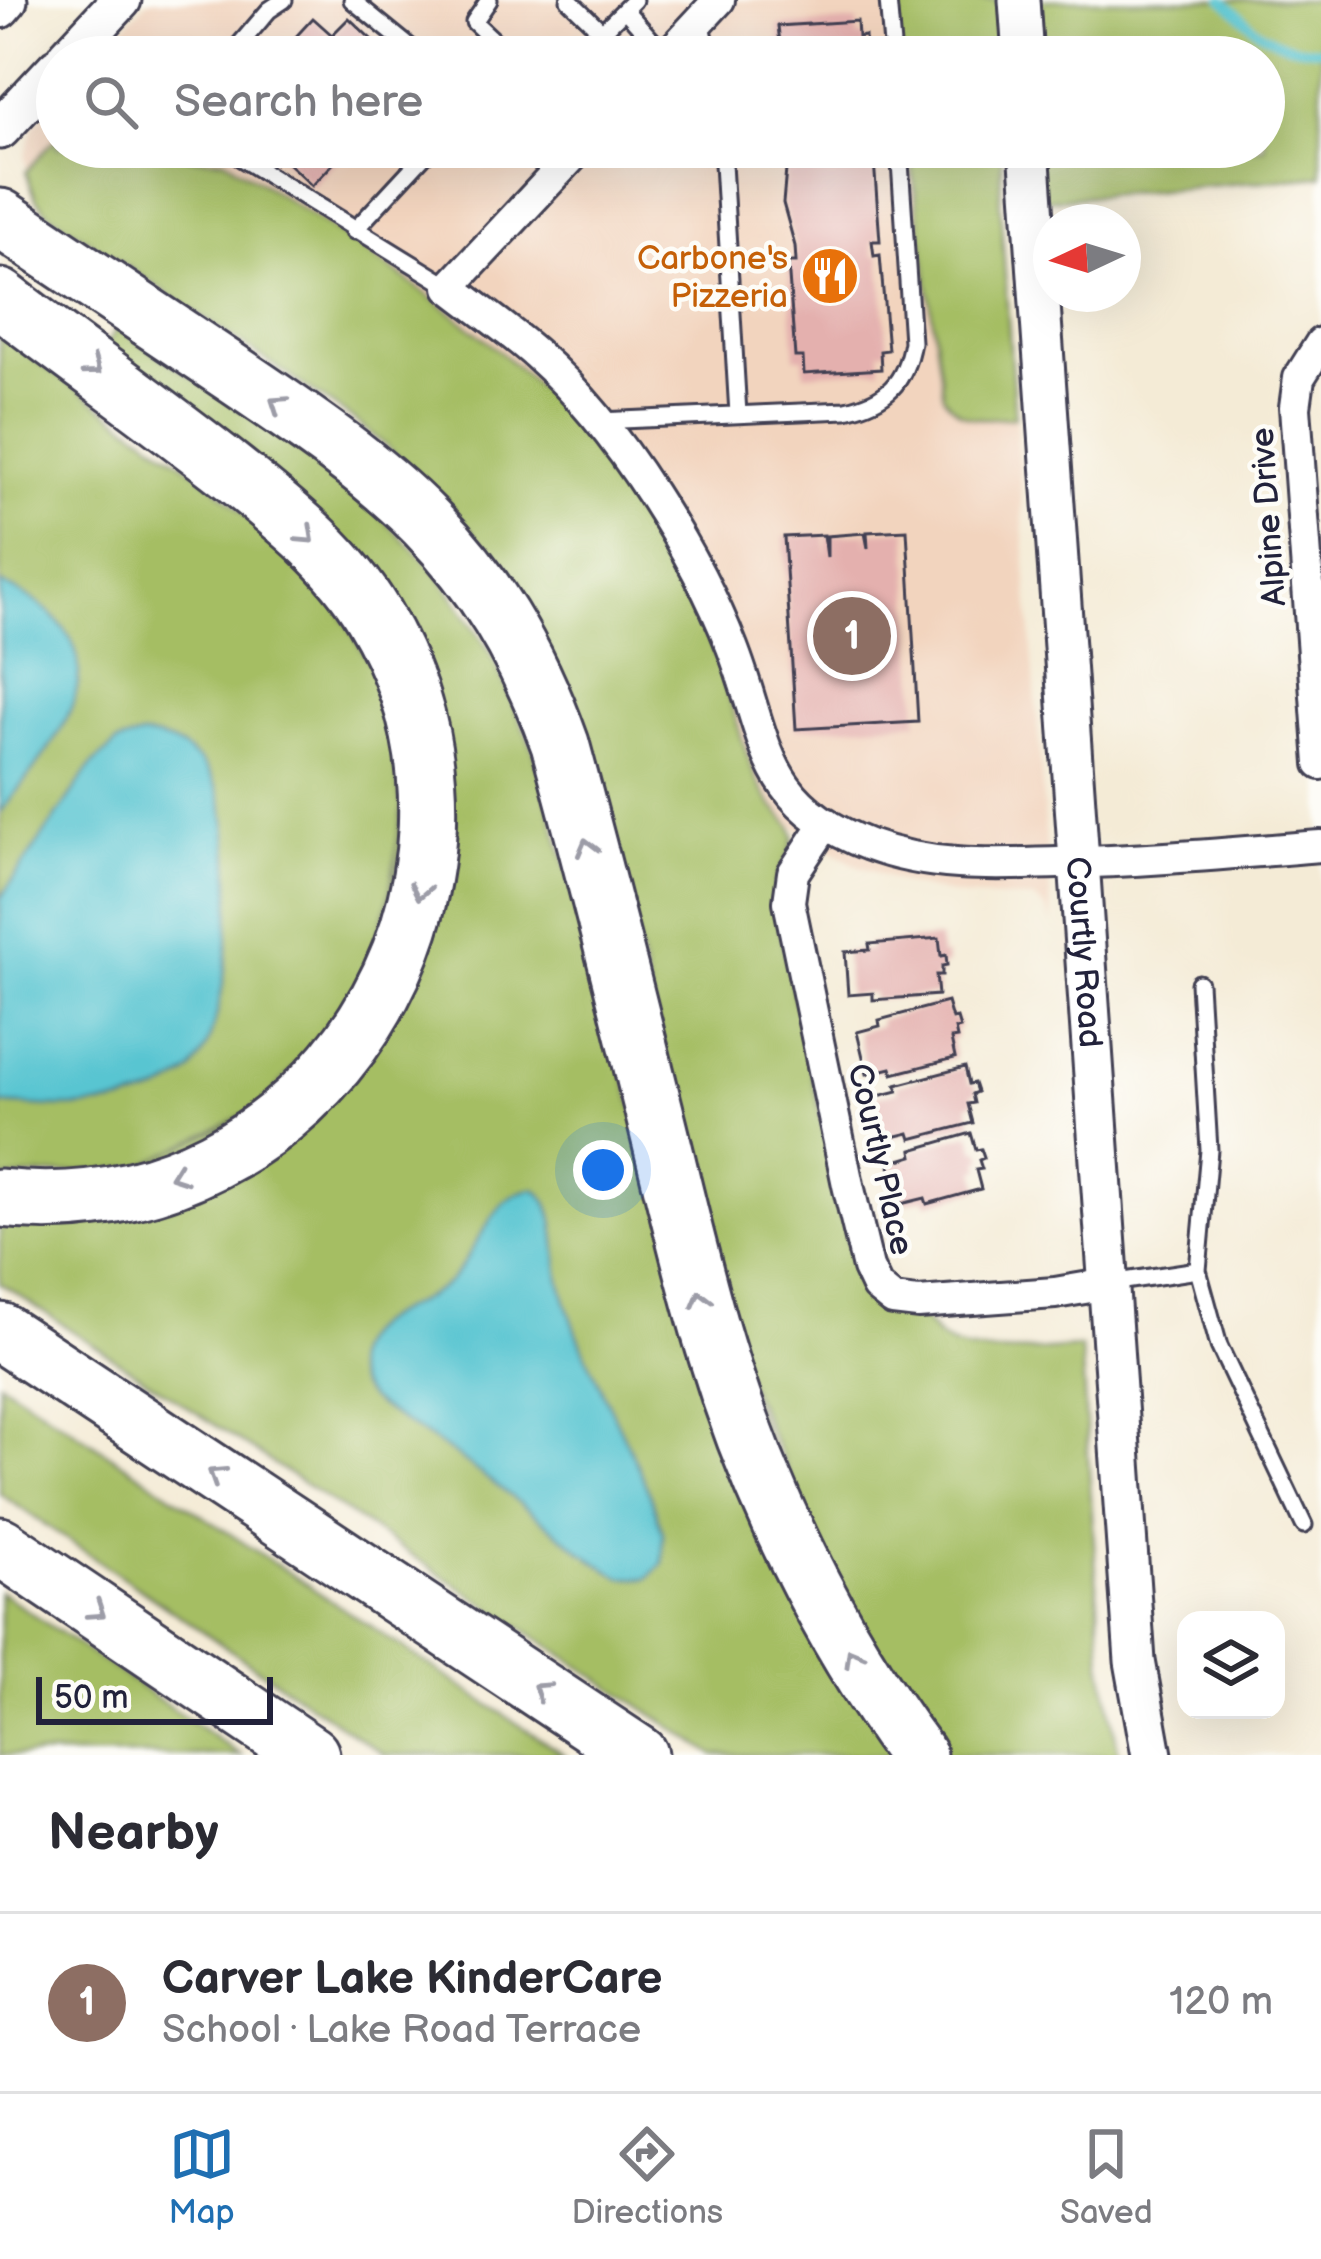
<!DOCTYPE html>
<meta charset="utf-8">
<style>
body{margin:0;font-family:"Balsamiq Sans",sans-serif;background:#f7f7f7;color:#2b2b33}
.controls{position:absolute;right:36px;bottom:36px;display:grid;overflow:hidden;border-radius:24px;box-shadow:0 12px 48px #0002}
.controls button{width:108px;height:108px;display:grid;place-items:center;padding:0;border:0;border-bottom:3px solid #e1e1e2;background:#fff;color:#2b2b33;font:60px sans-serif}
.compass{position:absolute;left:1033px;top:204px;width:108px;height:108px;border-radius:50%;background:#fff;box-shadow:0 12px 48px #0002;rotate:266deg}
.scale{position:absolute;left:36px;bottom:30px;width:237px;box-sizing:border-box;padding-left:12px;border:6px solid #22223b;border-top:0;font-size:33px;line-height:42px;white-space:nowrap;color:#22223b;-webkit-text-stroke:9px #fdfcf7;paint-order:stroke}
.you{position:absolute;left:603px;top:1170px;width:42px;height:42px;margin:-30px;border:9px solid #fff;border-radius:50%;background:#1a73e8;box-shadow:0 0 0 18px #1a73e833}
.badge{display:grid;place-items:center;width:78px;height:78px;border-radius:50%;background:#1f6fb2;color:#fff;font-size:39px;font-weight:700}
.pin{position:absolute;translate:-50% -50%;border:6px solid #fff;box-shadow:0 3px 12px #0006}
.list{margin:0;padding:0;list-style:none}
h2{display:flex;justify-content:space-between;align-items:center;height:156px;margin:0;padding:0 48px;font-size:51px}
h2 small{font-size:39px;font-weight:400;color:#7c7c81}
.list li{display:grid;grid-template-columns:78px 1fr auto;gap:36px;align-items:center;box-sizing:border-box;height:180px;padding:0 48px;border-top:3px solid #e1e1e2}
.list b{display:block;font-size:45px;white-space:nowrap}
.list p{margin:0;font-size:39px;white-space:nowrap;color:#7c7c81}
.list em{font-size:39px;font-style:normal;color:#7c7c81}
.icon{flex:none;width:66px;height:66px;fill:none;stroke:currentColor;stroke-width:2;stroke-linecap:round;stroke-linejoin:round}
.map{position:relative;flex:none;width:1321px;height:1755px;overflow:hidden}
.search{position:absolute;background:#fff;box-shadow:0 12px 48px #0002;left:36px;right:36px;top:36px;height:132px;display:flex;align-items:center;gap:30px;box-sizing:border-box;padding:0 42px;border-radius:66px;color:#7c7c81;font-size:45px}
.sheet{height:336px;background:#fff}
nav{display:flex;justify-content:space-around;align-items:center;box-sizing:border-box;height:168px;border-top:3px solid #e1e1e2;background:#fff;font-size:33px;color:#7c7c81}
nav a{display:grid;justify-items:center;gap:6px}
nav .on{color:#1f6fb2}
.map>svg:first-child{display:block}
.built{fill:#f2d4be}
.green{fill:#a5be63;stroke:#64704f;stroke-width:3}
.water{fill:#58c5d1;stroke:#3d7486;stroke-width:3}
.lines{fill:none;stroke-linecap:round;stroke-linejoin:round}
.stream{stroke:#58c5d1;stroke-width:9}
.building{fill:#e4b0ae}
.service-casing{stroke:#424052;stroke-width:21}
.minor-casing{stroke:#424052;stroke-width:36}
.tertiary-casing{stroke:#424052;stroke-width:45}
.motorway-casing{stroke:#424052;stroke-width:63}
.service{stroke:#fff;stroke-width:15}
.minor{stroke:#fff;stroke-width:30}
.tertiary{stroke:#fff;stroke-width:39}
.motorway{stroke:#fff;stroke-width:57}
.oneway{stroke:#9c9ca7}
.labels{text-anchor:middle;stroke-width:9;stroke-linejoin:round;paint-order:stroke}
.food-label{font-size:33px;fill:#c56008;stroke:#fdfcf7;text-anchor:end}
.street-label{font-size:33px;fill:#22223b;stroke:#fdfcf7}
</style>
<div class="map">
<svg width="1321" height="1755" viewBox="0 0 1321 1755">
<rect width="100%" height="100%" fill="#fdfcf7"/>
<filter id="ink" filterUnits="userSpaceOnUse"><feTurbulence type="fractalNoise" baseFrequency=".00833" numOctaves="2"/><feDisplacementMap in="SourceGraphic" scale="24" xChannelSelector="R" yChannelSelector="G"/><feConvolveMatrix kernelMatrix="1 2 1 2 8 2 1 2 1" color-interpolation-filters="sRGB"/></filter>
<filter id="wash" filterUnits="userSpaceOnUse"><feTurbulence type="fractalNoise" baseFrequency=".004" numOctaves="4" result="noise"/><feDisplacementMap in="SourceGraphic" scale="48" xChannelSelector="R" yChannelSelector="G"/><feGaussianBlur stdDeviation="2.7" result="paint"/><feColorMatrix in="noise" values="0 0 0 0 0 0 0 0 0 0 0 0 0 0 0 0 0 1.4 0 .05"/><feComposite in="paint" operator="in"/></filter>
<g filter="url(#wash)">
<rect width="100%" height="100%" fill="#f4ebd6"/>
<!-- built -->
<path class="built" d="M 149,0 L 1007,0 L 1005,57 L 96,57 Z
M 57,99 L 57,147 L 1002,147 L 1000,203 L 1052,924 L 1046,909 L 1034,899 L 960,896 L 905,884 L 852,863 L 790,824 L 713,829 L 614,566 L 47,212 L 29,183 L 25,156 L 35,124 Z"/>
<!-- green -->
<path class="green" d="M 888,0 L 1007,0 L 1005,57 L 897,57 Z
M 1019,0 L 1321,0 L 1321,176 L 1033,201 L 1029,147 L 1264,147 L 1264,57 L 1023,57 Z
M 57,136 L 57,147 L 162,147 L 191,158 L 225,159 C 425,291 584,378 694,604 C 716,651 730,701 746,751 C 753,774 763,796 780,814 C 786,821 794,826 794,836 C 794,858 771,871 774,904 L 858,1284 C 875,1309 893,1319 923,1318 C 929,1325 935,1335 943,1340 C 975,1361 1044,1349 1081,1348 L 1102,1662 L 1119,1755 L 944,1755 L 854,1621 L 744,1374 L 597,778 C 550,615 483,521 350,417 L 47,212 L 36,199 L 26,172 Z
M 909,147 L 1002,147 L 1000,203 L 1015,417 C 985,419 961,424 943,395 Z
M 117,328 L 279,435 L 362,498 L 435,570 L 490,651 L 534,751 L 639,1126 L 896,1755 L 714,1755 L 0,1283 L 0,1217 L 29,1219 L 366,1059 L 421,675 L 102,350 Z
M 0,336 L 206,479 L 326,587 L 383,686 L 406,836 L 366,981 L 262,1106 L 140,1167 L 0,1179 Z
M 0,1382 L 565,1755 L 385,1755 L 0,1494 Z
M 0,1592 L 241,1755 L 0,1755 Z"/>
<!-- water -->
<path class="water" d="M 0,584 C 24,592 45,606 61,625 C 114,686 36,764 0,813 Z
M 141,736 C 177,737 205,758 218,791 C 239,845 234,1037 187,1075 C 139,1114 58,1108 0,1104 L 0,899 L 91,766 L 117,743 Z
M 535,1189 C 561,1205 554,1256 561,1284 C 584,1371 637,1447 663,1533 L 663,1563 L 648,1578 L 622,1578 L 597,1563 C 544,1522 492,1480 436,1442 C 414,1426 379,1411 362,1390 C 352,1378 350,1360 356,1347 C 372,1314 419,1307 445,1285 C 478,1257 490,1191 535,1189 Z"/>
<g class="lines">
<!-- stream -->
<path class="stream" d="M 1223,0 C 1254,29 1276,51 1321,49"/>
</g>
<g id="blocks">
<!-- building -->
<path class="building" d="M 313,18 L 332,35 L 349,18 L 390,57 L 277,57 Z
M 857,21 L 858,37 L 865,36 L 866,57 L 774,57 L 773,43 L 780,43 L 778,26 Z
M 271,147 L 349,147 L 312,186 Z
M 788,147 L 873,147 L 880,241 L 872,241 L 874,256 L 880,255 L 888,350 L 880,351 L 881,369 L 804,374 L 803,357 L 795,357 L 788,262 L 796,262 L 795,246 L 783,203 Z
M 907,530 L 918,722 L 796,729 L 784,537 L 824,535 L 827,557 L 827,536 L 865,533 L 868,548 L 867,532 Z
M 939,938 L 941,956 L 946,955 L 947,965 L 942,966 L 942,975 L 936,975 L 938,995 L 873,1000 L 873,993 L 848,995 L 845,952 L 870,950 L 869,944 Z
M 947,1002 L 952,1019 L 957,1018 L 960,1028 L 955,1029 L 957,1038 L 951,1039 L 955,1058 L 893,1074 L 891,1068 L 867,1074 L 857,1032 L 880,1026 L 879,1020 Z
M 965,1067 L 969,1084 L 974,1083 L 977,1092 L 972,1094 L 974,1103 L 968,1104 L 973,1123 L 911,1139 L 909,1133 L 885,1139 L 874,1097 L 898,1091 L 896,1085 Z
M 971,1133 L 976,1150 L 981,1149 L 984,1158 L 979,1160 L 982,1169 L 976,1170 L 981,1189 L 927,1204 L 925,1198 L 901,1204 L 889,1163 L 913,1156 L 912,1150 Z"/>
</g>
</g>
<g filter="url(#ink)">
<use href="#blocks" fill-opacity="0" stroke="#424052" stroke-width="3"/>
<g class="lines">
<!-- service casing -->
<g class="service-casing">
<path id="service" d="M 352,0 L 422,57
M 489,0 L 474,22 L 511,57
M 569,0 L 602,32 L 634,0
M 888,0 L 893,57
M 625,10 L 666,56
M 701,20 L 709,57
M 229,57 L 269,10 L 284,0
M 223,147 L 450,287
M 524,147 L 555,175
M 722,147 L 738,414
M 354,231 L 432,147
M 600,421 L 846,410 C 887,401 905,383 912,342 L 899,147
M 1199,983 L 1209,1150 L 1198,1270 L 1219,1346 L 1304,1525
M 1111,1283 L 1198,1270"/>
</g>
<!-- minor casing -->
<g class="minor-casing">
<path id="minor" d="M 666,57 L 719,0
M 581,147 L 450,287 C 478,309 509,330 536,354 C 580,393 620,444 652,494 C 683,542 711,593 732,647 C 768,739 760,804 869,845 C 931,868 993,865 1058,863 C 1146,861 1233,853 1321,846
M 1321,343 L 1299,378 L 1295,407 L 1321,764
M 826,823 L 793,873 L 789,902 L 848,1185 L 868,1268 L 877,1287 L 893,1300 L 918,1303 L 1055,1293 L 1108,1284"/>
</g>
<!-- tertiary casing -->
<g class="tertiary-casing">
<g id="tertiary">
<path d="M 1019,0 L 1023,57"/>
<path d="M 0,8 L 7,0"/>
<path d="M 68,57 L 121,0"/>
<path d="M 0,129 L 57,68"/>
<path id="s1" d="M 1029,147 L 1135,1661 L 1152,1755"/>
</g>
</g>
<!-- motorway casing -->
<g class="motorway-casing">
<path id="motorway" d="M 0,218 C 73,267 147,316 220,365 C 386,476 490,548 560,744 C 592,862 622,980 651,1099 C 672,1182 690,1265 715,1347 C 758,1491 828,1634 917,1755
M 0,298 C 77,357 157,413 233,473 C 285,515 339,557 373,615 C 535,886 315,1234 0,1198
M 0,1332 L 639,1755
M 0,1546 L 310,1755"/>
</g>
<!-- service -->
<use href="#service" class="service"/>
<!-- minor -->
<use href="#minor" class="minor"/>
<!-- tertiary -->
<use href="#tertiary" class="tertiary"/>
<!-- motorway -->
<use href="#motorway" class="motorway"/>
</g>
<!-- one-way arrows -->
<defs><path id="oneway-chevron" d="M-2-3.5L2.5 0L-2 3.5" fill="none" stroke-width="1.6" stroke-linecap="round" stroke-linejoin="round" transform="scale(3)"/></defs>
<g class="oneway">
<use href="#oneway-chevron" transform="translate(93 368) rotate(36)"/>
<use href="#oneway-chevron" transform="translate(278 404) rotate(-146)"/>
<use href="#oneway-chevron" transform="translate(307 536) rotate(43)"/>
<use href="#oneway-chevron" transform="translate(587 847) rotate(-105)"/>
<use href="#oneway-chevron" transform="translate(420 891) rotate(101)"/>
<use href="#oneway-chevron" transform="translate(178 1175) rotate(160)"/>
<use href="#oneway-chevron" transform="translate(701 1299) rotate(-105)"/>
<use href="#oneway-chevron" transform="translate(216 1475) rotate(-147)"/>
<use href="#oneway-chevron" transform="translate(97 1611) rotate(34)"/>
<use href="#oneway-chevron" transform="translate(853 1657) rotate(-120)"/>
<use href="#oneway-chevron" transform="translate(541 1690) rotate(-146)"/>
</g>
</g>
<!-- icons -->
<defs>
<g id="restaurant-disc" transform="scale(3)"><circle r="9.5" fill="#e8710a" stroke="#fdfcf7"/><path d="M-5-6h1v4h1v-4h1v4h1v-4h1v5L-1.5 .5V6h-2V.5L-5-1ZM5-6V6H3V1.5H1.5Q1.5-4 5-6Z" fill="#fff"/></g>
</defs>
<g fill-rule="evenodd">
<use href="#restaurant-disc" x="830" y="276"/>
</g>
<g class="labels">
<!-- food labels -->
<g class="food-label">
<text x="788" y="269">Carbone's<tspan x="788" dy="38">Pizzeria</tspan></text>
</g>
<!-- street labels -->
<g class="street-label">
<text transform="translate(1267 517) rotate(-94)" y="12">Alpine Drive</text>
<text dy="12" stroke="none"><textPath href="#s1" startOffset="807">Courtly Road</textPath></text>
<text transform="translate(882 1159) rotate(77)" y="12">Courtly Place</text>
</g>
</g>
</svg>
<div class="controls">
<button><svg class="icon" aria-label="layers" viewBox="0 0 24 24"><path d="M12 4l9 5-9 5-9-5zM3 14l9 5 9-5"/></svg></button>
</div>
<svg class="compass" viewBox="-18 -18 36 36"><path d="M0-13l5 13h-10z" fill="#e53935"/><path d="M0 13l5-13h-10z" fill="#7c7c81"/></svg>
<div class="scale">50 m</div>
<div class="you"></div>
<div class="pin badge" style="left:852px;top:636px;background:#8d6e63">1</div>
<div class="search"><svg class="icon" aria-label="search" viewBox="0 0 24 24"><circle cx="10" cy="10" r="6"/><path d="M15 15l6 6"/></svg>Search here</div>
</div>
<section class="sheet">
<h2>Nearby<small></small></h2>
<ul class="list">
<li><span class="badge" style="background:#8d6e63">1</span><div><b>Carver Lake KinderCare</b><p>School · Lake Road Terrace</p></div><em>120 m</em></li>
</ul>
</section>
<nav>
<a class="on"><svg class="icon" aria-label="map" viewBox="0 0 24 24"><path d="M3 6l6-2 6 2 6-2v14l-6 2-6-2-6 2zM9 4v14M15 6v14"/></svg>Map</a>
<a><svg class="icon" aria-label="directions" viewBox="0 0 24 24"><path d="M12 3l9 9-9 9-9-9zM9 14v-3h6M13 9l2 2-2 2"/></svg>Directions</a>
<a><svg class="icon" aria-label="saved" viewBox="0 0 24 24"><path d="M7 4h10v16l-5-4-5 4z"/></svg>Saved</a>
</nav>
